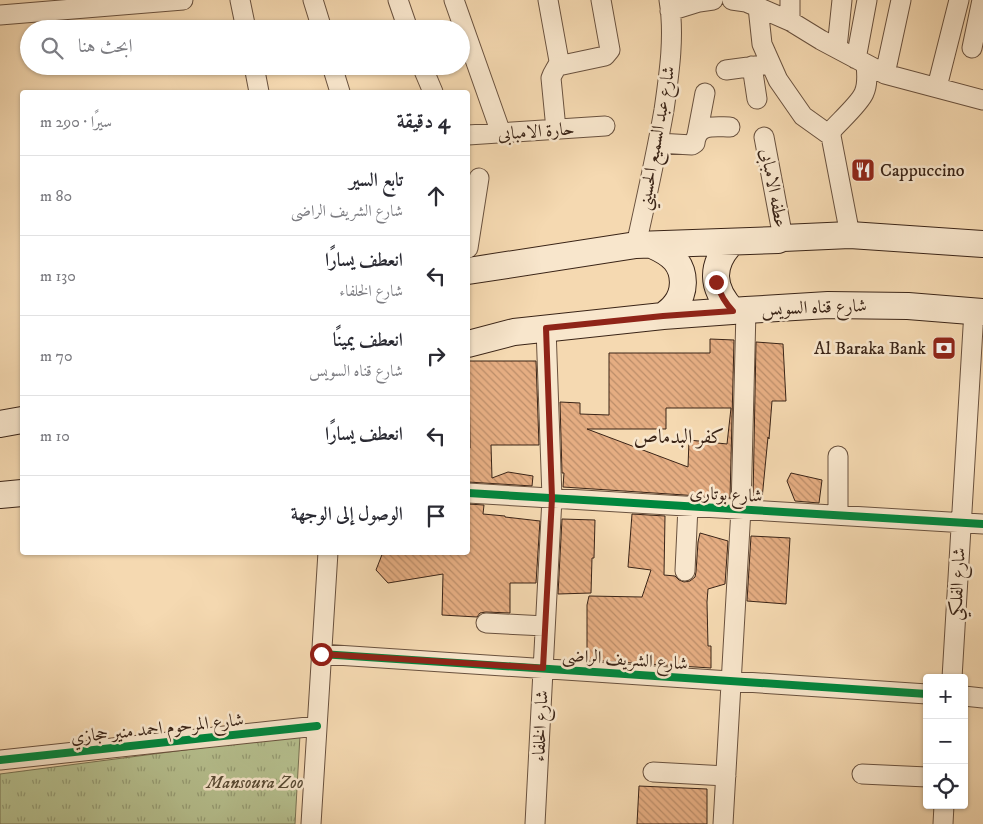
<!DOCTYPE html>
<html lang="ar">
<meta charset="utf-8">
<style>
body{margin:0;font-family:"IM FELL DW Pica",Amiri,serif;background:#f2f2f3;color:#2b2b33;direction:rtl}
.controls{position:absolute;right:15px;bottom:15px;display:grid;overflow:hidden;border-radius:5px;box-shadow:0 1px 4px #0004}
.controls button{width:45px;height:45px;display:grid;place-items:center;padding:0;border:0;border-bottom:1px solid #e1e1e2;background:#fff;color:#2b2b33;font:25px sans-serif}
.stop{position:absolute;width:15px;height:15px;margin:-11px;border:4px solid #8f2418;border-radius:50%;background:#fff}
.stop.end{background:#8f2418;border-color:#fff;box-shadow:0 1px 5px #0008}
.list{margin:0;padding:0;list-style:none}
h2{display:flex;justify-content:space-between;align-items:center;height:65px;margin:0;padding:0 20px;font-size:21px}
h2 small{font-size:16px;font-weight:400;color:#7c7c81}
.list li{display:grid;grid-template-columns:32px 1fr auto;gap:15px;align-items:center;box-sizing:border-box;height:80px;padding:0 20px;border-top:1px solid #e1e1e2}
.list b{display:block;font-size:19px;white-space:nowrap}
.list p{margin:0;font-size:16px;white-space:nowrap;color:#7c7c81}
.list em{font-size:16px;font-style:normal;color:#7c7c81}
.icon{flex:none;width:28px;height:28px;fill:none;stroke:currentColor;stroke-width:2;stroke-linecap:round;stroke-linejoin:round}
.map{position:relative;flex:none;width:983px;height:824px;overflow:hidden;direction:ltr}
.search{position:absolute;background:#fff;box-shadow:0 1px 4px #0004;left:20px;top:20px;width:450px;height:55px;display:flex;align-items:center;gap:12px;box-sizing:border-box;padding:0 18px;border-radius:28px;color:#7c7c81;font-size:19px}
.panel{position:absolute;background:#fff;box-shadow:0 1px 4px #0004;left:20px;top:90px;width:450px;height:465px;border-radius:5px;direction:rtl}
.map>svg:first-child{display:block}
.park{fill:url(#park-tufts);stroke:#787253}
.building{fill:url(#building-back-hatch);stroke:#3a2417;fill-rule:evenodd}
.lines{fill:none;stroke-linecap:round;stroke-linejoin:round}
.street-casing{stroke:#69513e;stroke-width:21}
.secondary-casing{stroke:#3a2417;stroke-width:28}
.street{stroke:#f8e6cc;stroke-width:19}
.secondary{stroke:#f8e6cc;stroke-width:26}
.cycleway-casing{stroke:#f8e6cc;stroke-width:11}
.cycleway{stroke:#00873e;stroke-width:8}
.route{stroke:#8f2418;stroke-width:6}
.labels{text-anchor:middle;stroke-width:5;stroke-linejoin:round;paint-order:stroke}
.street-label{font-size:18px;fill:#3a2417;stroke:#f8e6cc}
.poi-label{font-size:18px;fill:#3a2417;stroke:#f8e6cc;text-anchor:start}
.park-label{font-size:18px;font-style:italic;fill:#594b35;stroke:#f8e6cc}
.quarter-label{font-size:20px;fill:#3a2417;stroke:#f8e6cc}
</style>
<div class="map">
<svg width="983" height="824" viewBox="0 0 983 824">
<defs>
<pattern id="park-tufts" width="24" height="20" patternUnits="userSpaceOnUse" patternTransform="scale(1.25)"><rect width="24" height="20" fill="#b6c08f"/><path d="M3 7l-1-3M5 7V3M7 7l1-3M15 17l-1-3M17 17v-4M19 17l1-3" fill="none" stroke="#959c74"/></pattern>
<pattern id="building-back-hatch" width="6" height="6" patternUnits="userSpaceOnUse" patternTransform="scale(1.25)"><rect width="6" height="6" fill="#e5ad82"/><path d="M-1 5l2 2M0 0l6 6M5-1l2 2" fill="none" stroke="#bb8d69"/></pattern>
</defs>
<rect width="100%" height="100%" fill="#f5d9b1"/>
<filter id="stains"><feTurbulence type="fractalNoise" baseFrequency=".004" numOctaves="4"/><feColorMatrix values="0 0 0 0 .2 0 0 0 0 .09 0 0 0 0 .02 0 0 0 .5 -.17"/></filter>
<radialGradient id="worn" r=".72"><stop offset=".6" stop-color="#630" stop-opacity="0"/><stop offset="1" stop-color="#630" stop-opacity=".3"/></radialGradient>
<!-- park -->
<path class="park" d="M 300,735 L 295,824 L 0,824 L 0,774 Z"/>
<!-- building -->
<path class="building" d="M 710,339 L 734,340 L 730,498 L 563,487 L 564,473 L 562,473 L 560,402 L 580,403 L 580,414 L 609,415 L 609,353 L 710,353 ZM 666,408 L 731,408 L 727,444 L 689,440 L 688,467 L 587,429 L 666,429 Z
M 756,342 L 783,344 L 786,401 L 772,401 L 769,439 L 768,437 L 762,499 L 753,499 Z
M 469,361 L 536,361 L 539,445 L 491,445 L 492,478 L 508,472 L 533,476 L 532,486 L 468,482 L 468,448 L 470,448 Z
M 791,473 L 822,480 L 819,503 L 795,501 L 787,481 Z
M 468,504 L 484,505 L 483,514 L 505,516 L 505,517 L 540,521 L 536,583 L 510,583 L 510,613 L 486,612 L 480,613 L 477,617 L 442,615 L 443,574 L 388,583 L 376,570 L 383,552 L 468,552 Z
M 632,514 L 665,516 L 664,575 L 675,576 L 679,580 L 684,582 L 690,581 L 695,577 L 696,572 L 698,542 L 700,533 L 728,541 L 725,584 L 708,589 L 707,602 L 708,646 L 711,646 L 711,668 L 587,660 L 587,605 L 589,596 L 642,597 L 651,570 L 628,567 Z
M 562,519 L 595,520 L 594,558 L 592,558 L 591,593 L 558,594 Z
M 751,536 L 790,538 L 786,604 L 747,601 Z
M 639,786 L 707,789 L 707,824 L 637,824 Z"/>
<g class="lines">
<!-- street casing -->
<g class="street-casing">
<path id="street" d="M 240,0 L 246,29
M 313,0 L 322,29
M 398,0 L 408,29
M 454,0 L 501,133
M 548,0 L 559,61 C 558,67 553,71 551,78 L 556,129
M 732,0 L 746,2 L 790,21 L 821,40 L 885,74 L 983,100
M 758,7 L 762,44 L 778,80 L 803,116 L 831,136
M 670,11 L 699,2 L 713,0
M 0,15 L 183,0
M 790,21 L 790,0
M 837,48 L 842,0
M 972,48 L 982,0
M 856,59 L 867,0
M 254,66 L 259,92
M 332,66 L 340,92
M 422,66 L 433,92
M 558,66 L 605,56 L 610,50 L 601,0
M 752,66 L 757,99
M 726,70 L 770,64
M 885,74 L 901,0
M 937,87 L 959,0
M 468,135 L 605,126
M 697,135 L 705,93
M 764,137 L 783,238
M 658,143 L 692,145 L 695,143 C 697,123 715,127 730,127
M 850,235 L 831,136 L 832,130 C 840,121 860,103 864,93 C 868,84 867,74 866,65
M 636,245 C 646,200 656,156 664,110 C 669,75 675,36 669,0
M 468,248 L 479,178
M 468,493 L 983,524
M 838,515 L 838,456
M 685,571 L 688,506
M 486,623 L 545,626
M 321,654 L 927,694
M 952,678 L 974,311
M 964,696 L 983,698
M 0,760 L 317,726
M 653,772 L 726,776
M 862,774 L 927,777
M 311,824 L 328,552
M 535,824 L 552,498 L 546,328
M 723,824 L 741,509 L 746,310
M 943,824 L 944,805"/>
</g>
<!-- secondary casing -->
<g class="secondary-casing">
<path id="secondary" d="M 732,242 C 710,265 711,288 733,311
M 652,245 C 661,249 669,253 675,260 C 686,273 685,293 675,305 C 672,309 667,313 663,316
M 468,271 L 636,245 L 778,240 L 783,238 L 850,235 L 983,244
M 468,344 L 514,332 L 663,316 L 746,310 L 828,305 L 908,306 L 983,312
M 0,424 L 22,420
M 0,495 L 22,493"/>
</g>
<!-- street -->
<use href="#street" class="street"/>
<!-- secondary -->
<use href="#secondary" class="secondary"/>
<!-- cycleway casing -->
<g class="cycleway-casing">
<path id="cycleway" d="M 468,493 L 983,524
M 321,654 L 927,694
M 0,760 L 317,726"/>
</g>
<!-- cycleway -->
<use href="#cycleway" class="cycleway"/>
</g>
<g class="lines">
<!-- route -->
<path class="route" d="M 321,654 L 543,668 L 552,498 L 546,328 L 663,316 L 733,311 C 724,302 720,294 716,282"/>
</g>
<!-- icons -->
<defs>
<g id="restaurant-square" transform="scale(1.25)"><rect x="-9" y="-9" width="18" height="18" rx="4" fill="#8f2418" stroke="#f8e6cc"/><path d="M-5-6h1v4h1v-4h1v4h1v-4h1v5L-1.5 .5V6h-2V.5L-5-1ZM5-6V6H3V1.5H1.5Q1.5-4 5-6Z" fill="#fff"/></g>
<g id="bank-square" transform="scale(1.25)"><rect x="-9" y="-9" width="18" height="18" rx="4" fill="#8f2418" stroke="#f8e6cc"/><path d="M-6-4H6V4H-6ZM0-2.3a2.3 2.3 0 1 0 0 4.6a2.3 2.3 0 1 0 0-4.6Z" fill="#fff"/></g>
</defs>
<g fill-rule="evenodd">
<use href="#restaurant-square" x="863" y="170"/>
<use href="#bank-square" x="944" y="348"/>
</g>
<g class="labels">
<!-- street labels -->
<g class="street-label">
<text transform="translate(536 131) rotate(-4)" y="6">حارة الامبابى</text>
<text transform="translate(656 138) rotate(-80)" y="6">شارع عبد السميع الحسيني</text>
<text transform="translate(774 188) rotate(79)" y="6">عطفه الامبابى</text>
<text transform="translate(814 307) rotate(-2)" y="6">شارع قناه السويس</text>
<text transform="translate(726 494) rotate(3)" y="6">شارع بوتارى</text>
<text transform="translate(957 584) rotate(-87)" y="6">شارع الفلكي</text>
<text transform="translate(625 659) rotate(4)" y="6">شارع الشريف الراضى</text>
<text transform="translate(540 726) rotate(-87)" y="6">شارع الخلفاء</text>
<text transform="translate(157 728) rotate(-6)" y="6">شارع المرحوم احمد منير حجازي</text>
</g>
<!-- poi labels -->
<g class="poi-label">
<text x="880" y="176">Cappuccino</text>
<text x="926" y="354" text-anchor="end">Al Baraka Bank</text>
</g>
<!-- park labels -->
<g class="park-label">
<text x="255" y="788">Mansoura Zoo</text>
</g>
<!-- quarter labels -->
<g class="quarter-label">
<text x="679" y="443">كفر البدماص</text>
</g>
</g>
<rect width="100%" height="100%" filter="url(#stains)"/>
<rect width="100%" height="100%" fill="url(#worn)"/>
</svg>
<div class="controls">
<button>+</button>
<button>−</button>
<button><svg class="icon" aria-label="locate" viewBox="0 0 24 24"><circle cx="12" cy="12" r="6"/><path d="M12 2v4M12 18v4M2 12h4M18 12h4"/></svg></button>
</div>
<div class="stop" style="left:321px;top:654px"></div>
<div class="stop end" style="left:716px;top:282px"></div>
<div class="search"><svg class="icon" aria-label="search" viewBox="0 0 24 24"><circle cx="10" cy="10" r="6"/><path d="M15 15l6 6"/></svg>ابحث هنا</div>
<section class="panel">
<h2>4 دقيقة<small>سيرًا · 290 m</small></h2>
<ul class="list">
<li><svg class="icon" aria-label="ahead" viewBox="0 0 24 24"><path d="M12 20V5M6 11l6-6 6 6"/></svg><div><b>تابع السير</b><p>شارع الشريف الراضى</p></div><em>80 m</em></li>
<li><svg class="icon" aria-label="left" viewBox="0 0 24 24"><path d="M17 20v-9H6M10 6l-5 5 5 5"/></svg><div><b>انعطف يسارًا</b><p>شارع الخلفاء</p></div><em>130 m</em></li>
<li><svg class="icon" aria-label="right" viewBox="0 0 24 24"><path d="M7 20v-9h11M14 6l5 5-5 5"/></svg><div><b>انعطف يمينًا</b><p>شارع قناه السويس</p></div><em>70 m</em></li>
<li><svg class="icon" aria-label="left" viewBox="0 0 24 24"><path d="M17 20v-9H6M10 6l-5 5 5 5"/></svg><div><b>انعطف يسارًا</b></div><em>10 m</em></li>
<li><svg class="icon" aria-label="arrive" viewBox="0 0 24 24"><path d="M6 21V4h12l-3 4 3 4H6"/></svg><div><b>الوصول إلى الوجهة</b></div></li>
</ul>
</section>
</div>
